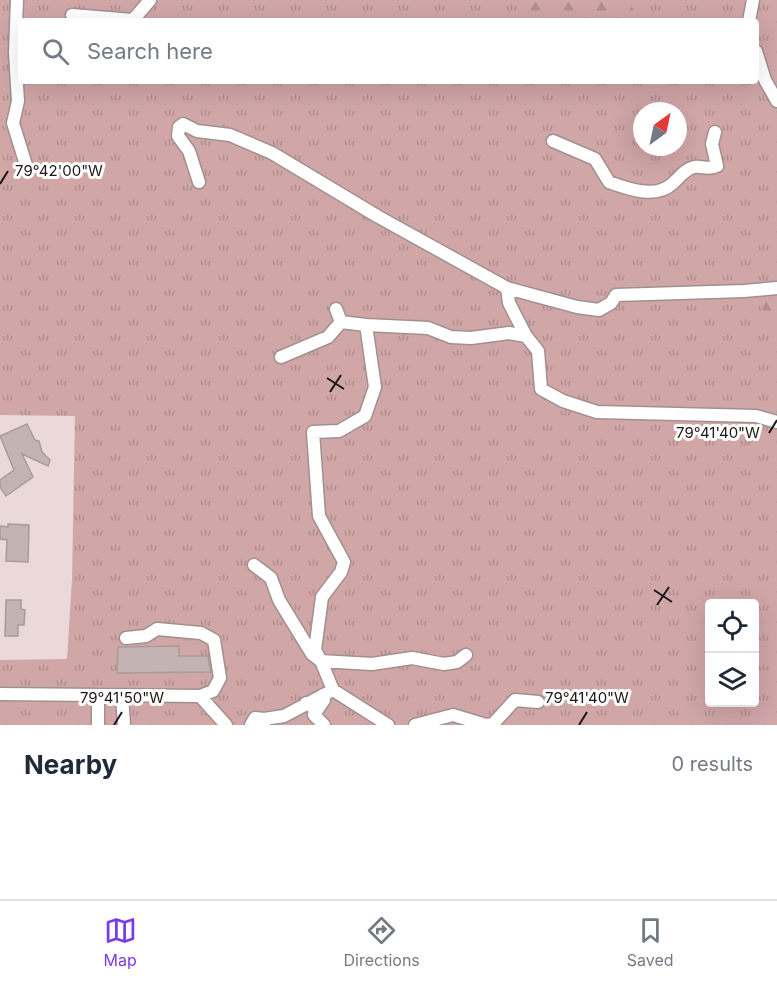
<!DOCTYPE html>
<meta charset="utf-8">
<style>
body{margin:0;font-family:Inter,sans-serif;background:#f6f6f7;color:#1f2937}
.controls{position:absolute;right:18px;bottom:18px;display:grid;overflow:hidden;border-radius:6px;box-shadow:0 6px 24px #0002}
.controls button{width:54px;height:54px;display:grid;place-items:center;padding:0;border:0;border-bottom:2px solid #e0e1e3;background:#fff;color:#1f2937;font:30px sans-serif}
.compass{position:absolute;left:633px;top:102px;width:54px;height:54px;border-radius:50%;background:#fff;box-shadow:0 6px 24px #0002;rotate:33deg}
.list{margin:0;padding:0;list-style:none}
h2{display:flex;justify-content:space-between;align-items:center;height:78px;margin:0;padding:0 24px;font-size:26px}
h2 small{font-size:20px;font-weight:400;color:#747a83}
.icon{flex:none;width:33px;height:33px;fill:none;stroke:currentColor;stroke-width:2;stroke-linecap:round;stroke-linejoin:round}
.map{position:relative;flex:none;width:777px;height:725px;overflow:hidden}
.search{position:absolute;background:#fff;box-shadow:0 6px 24px #0002;left:18px;right:18px;top:18px;height:66px;display:flex;align-items:center;gap:15px;box-sizing:border-box;padding:0 21px;border-radius:6px;color:#747a83;font-size:22px}
.sheet{height:174px;background:#fff}
nav{display:flex;justify-content:space-around;align-items:center;box-sizing:border-box;height:84px;border-top:2px solid #e0e1e3;background:#fff;font-size:16px;color:#747a83}
nav a{display:grid;justify-items:center;gap:3px}
nav .on{color:#7c3aed}
.map>svg:first-child{display:block}
.grass{fill:url(#grass-tufts);fill-rule:evenodd}
.forest{fill:url(#forest-firs)}
.building{fill:#c4b3b3;stroke:#ab9a9a;stroke-width:1.5}
.lines{fill:none;stroke-linecap:round;stroke-linejoin:round}
.minor-casing{stroke:#a19090;stroke-width:15}
.minor{stroke:#fff;stroke-width:12}
.ticks{fill:none;stroke:#1d1717;stroke-width:2}
.ticks-label{font-size:15px;text-anchor:middle;fill:#1d1717;stroke:#fff;stroke-width:6;stroke-linejoin:round;paint-order:stroke}
</style>
<div class="map">
<svg width="777" height="725" viewBox="0 0 777 725">
<defs>
<pattern id="grass-tufts" width="24" height="20" patternUnits="userSpaceOnUse" patternTransform="scale(1.5)"><rect width="24" height="20" fill="#d0a6a7"/><path d="M3 7l-1-3M5 7V3M7 7l1-3M15 17l-1-3M17 17v-4M19 17l1-3" fill="none" stroke="#b28e8f"/></pattern>
<pattern id="forest-firs" width="22" height="20" patternUnits="userSpaceOnUse" patternTransform="scale(1.5)"><rect width="22" height="20" fill="#d0a6a7"/><path d="M5 1l3.5 6h-7zM16 11l3.5 6h-7z" fill="#b28e8f"/></pattern>
</defs>
<rect width="100%" height="100%" fill="#ebd9d9"/>
<!-- grass -->
<path class="grass" d="M 0,0 L 777,0 L 777,725 L 0,725 L 0,660 L 67,659 L 72,579 L 75,416 L 0,415 ZM 21,21 L 756,21 L 756,81 L 21,81 ZM 642,111 L 678,111 L 678,147 L 642,147 ZM 710,604 L 754,604 L 754,702 L 710,702 Z"/>
<!-- forest -->
<path class="forest" d="M 519,0 L 627,0 L 641,21 L 534,21 Z
M 777,291 L 777,324 L 764,318 L 761,295 Z"/>
<!-- building -->
<path class="building" d="M 27,424 L 35,440 L 39,441 L 42,452 L 50,460 L 48,466 L 22,454 L 33,477 L 6,496 L 0,487 L 0,480 L 14,470 L 0,436 Z
M 8,524 L 29,525 L 28,562 L 6,561 L 7,540 L 0,539 L 0,526 L 8,527 Z
M 6,600 L 21,600 L 21,609 L 25,610 L 24,625 L 18,625 L 18,636 L 5,636 Z
M 179,646 L 179,656 L 208,656 L 211,672 L 117,673 L 118,647 Z"/>
<g class="lines">
<!-- minor casing -->
<g class="minor-casing">
<path id="minor" d="M 17,0 L 15,53 L 18,101 L 13,123 L 26,165
M 72,15 L 133,20 L 150,0
M 749,21 L 753,0
M 756,51 L 765,80 L 777,101
M 553,141 L 595,159 L 609,182 C 628,189 655,199 672,184 C 679,178 685,169 694,167 C 703,166 709,170 717,166 L 712,144 L 715,132
M 199,182 L 189,151 L 178,136 L 179,127 L 183,124 L 197,131 L 230,135 L 272,153 L 377,216 L 507,288 L 577,307 L 599,310 L 611,303 L 616,295 L 744,291 L 777,288
M 507,288 L 509,303 L 526,336
M 336,309 L 341,322
M 366,325 L 428,328 L 451,337 L 471,338 L 509,333 L 526,336 L 538,351 L 541,389 L 563,401 L 597,412 L 756,416 L 777,422
M 254,565 L 271,578 L 279,600 L 312,654 L 321,661 L 315,650 L 322,597 L 341,572 L 344,562 L 319,516 L 313,432 L 339,431 L 365,416 L 375,387 L 366,325 L 341,322 L 328,337 L 281,357
M 0,694 L 98,695
M 122,696 L 124,725
M 200,696 L 226,725
M 306,703 L 317,710 L 324,700 L 323,695
M 315,710 L 314,715 L 324,725
M 264,719 L 284,716 L 333,690
M 98,725 L 98,695 L 200,696 L 213,691 L 220,678 L 214,640 L 201,633 L 157,629 L 146,636 L 126,638
M 251,725 L 255,718 L 264,719 L 264,724
M 388,725 L 333,690 L 321,661 L 372,664 L 412,658 L 444,664 L 457,662 L 466,655
M 415,725 L 453,715 L 486,725 L 493,724 L 515,700 L 538,702"/>
</g>
<!-- minor -->
<use href="#minor" class="minor"/>
</g>
<!-- ticks -->
<path class="ticks" d="M 0,184 L 8,171M 327,378 L 344,389M 330,392 L 341,375M 769,433 L 777,420M 654,590 L 672,602M 657,605 L 669,587M 114,725 L 122,712M 579,725 L 587,712"/>
<g class="ticks-label">
<text x="59" y="176">79°42'00"W</text>
<text x="718" y="438">79°41'40"W</text>
<text x="122" y="703">79°41'50"W</text>
<text x="587" y="703">79°41'40"W</text>
</g>
</svg>
<div class="controls">
<button><svg class="icon" aria-label="locate" viewBox="0 0 24 24"><circle cx="12" cy="12" r="6"/><path d="M12 2v4M12 18v4M2 12h4M18 12h4"/></svg></button>
<button><svg class="icon" aria-label="layers" viewBox="0 0 24 24"><path d="M12 4l9 5-9 5-9-5zM3 14l9 5 9-5"/></svg></button>
</div>
<svg class="compass" viewBox="-18 -18 36 36"><path d="M0-13l5 13h-10z" fill="#e53935"/><path d="M0 13l5-13h-10z" fill="#747a83"/></svg>
<div class="search"><svg class="icon" aria-label="search" viewBox="0 0 24 24"><circle cx="10" cy="10" r="6"/><path d="M15 15l6 6"/></svg>Search here</div>
</div>
<section class="sheet">
<h2>Nearby<small>0 results</small></h2>
<ul class="list">
</ul>
</section>
<nav>
<a class="on"><svg class="icon" aria-label="map" viewBox="0 0 24 24"><path d="M3 6l6-2 6 2 6-2v14l-6 2-6-2-6 2zM9 4v14M15 6v14"/></svg>Map</a>
<a><svg class="icon" aria-label="directions" viewBox="0 0 24 24"><path d="M12 3l9 9-9 9-9-9zM9 14v-3h6M13 9l2 2-2 2"/></svg>Directions</a>
<a><svg class="icon" aria-label="saved" viewBox="0 0 24 24"><path d="M7 4h10v16l-5-4-5 4z"/></svg>Saved</a>
</nav>
